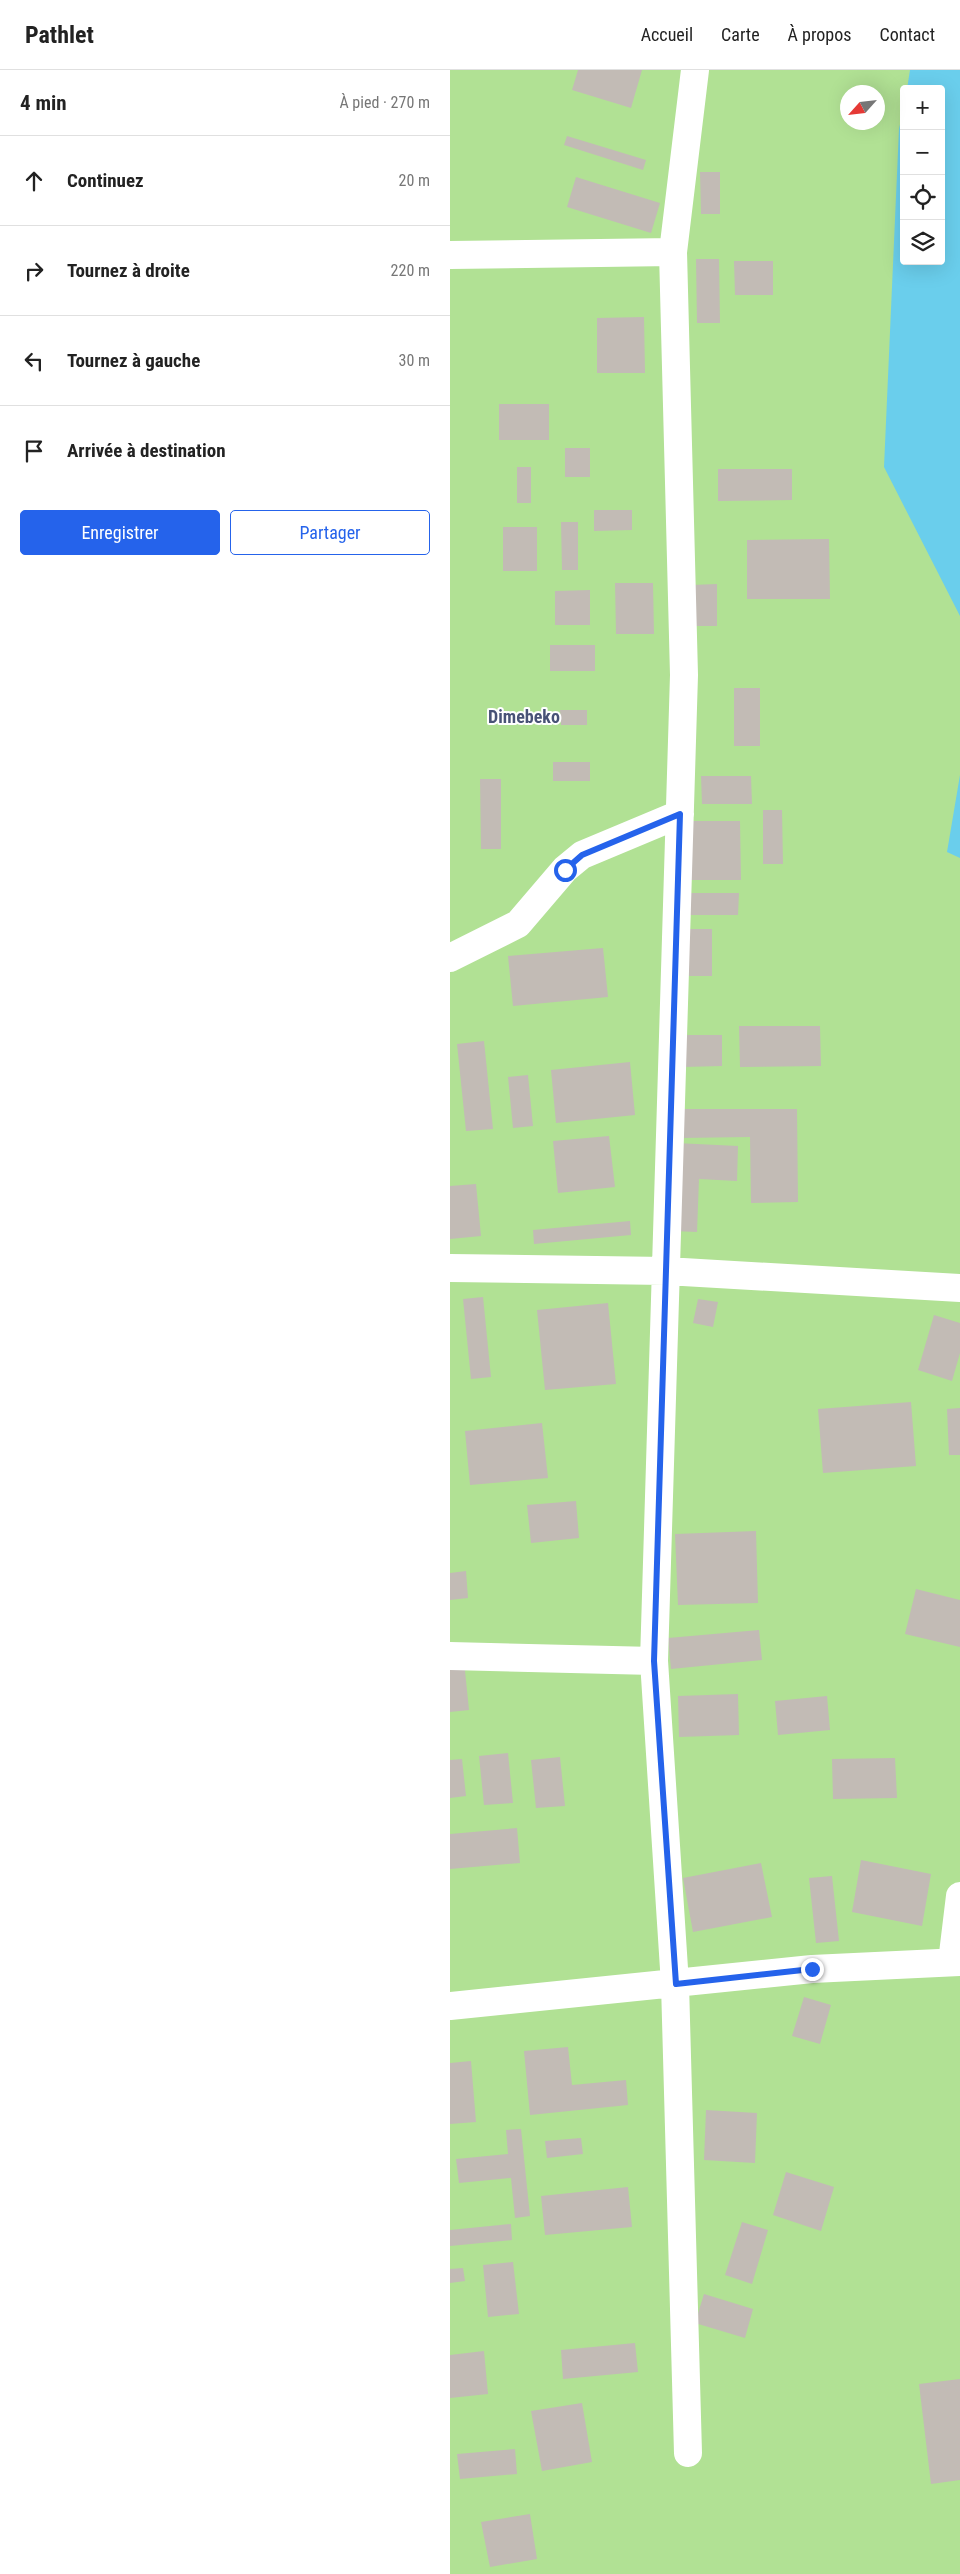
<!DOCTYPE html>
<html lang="fr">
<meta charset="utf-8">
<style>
body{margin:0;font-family:"Roboto Condensed",sans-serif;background:#f6f6f6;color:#222}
.controls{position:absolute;right:15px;top:15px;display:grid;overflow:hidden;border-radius:5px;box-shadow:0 5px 20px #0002}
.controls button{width:45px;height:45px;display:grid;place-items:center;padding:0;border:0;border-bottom:1px solid #e0e0e0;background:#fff;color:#222;font:25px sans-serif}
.compass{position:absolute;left:390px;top:15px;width:45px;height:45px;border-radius:50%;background:#fff;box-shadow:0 5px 20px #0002;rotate:243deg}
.stop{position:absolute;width:15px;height:15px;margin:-11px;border:4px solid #2563eb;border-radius:50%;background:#fff}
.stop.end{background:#2563eb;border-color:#fff;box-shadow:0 1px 5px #0008}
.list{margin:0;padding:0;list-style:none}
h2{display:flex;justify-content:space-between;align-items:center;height:65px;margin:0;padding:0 20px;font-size:21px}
h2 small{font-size:16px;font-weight:400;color:#767676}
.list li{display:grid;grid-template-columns:32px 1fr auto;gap:15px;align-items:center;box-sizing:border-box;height:90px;padding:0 20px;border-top:1px solid #e0e0e0}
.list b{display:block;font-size:19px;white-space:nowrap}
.list em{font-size:16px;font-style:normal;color:#767676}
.actions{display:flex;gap:10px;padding:15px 20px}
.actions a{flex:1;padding:11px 0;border:1px solid #2563eb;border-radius:5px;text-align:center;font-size:18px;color:#2563eb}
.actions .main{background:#2563eb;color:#fff}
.icon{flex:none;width:28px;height:28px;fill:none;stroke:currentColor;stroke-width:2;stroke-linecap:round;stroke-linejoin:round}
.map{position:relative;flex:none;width:510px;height:2504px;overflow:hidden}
header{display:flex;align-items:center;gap:30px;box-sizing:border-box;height:70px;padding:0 25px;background:#fff;border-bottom:1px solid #e0e0e0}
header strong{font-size:24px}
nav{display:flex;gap:28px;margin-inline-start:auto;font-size:18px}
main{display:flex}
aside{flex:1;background:#fff}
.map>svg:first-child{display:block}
.green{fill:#b1e194;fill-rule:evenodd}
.water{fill:#6aceec}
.building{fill:#c2bbb5}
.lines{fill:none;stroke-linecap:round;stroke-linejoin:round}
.minor{stroke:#fff;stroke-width:28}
.route{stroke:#2563eb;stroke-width:6}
.labels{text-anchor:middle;stroke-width:4;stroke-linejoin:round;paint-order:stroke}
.district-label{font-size:18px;font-weight:bold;fill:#485276;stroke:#fff}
</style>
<header>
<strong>Pathlet</strong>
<nav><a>Accueil</a><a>Carte</a><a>À propos</a><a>Contact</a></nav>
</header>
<main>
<aside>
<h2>4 min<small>À pied · 270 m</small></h2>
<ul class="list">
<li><svg class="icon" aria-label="ahead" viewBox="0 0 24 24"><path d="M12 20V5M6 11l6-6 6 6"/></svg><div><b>Continuez</b></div><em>20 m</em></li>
<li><svg class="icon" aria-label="right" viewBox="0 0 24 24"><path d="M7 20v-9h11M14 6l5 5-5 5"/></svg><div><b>Tournez à droite</b></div><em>220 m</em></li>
<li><svg class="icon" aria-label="left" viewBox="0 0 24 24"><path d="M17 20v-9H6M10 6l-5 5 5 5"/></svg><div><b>Tournez à gauche</b></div><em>30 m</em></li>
<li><svg class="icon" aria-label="arrive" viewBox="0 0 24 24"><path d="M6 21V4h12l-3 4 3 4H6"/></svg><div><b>Arrivée à destination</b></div></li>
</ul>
<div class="actions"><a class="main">Enregistrer</a><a>Partager</a></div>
</aside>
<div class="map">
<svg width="510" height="2504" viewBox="0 0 510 2504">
<rect width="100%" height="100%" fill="#eae1d8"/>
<!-- green -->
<path class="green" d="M 0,0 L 510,0 L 510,2504 L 0,2504 ZM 454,19 L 491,19 L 491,191 L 454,191 ZM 398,22 L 428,22 L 428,52 L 398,52 Z"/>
<!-- water -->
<path class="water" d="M 460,0 L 510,0 L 510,546 L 434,397 L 449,59 L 454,35 L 454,191 L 491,191 L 491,19 L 457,19 Z
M 510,705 L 510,788 L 497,782 Z"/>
<!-- building -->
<path class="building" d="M 128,0 L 192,0 L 181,38 L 122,20 Z
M 117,66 L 196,90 L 193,100 L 114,75 Z
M 250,102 L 270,102 L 270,144 L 251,144 Z
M 126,107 L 210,133 L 201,163 L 117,137 Z
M 246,189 L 269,189 L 270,253 L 247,253 Z
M 284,191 L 323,191 L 323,225 L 285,225 Z
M 194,247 L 195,303 L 147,303 L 147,248 Z
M 49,334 L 99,334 L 99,370 L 49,370 Z
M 115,378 L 140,378 L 140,407 L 115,407 Z
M 67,397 L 81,397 L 81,433 L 67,433 Z
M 268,399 L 342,399 L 342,430 L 268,431 Z
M 144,440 L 182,440 L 182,460 L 144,461 Z
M 111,452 L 128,452 L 128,500 L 112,500 Z
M 53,457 L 87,457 L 87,501 L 53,501 Z
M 379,469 L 380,529 L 297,529 L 297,470 Z
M 165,513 L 203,513 L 204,564 L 166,564 Z
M 267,514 L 267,556 L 241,556 L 241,515 Z
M 140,520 L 140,555 L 105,555 L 105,521 Z
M 100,575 L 145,575 L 145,601 L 100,601 Z
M 284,618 L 310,618 L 310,676 L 284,676 Z
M 110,640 L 137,640 L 137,655 L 111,655 Z
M 103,692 L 140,692 L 140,711 L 103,711 Z
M 251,706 L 301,706 L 302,734 L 252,734 Z
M 30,709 L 51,709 L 51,779 L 31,779 Z
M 313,740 L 332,740 L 333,794 L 313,794 Z
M 240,751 L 290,751 L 291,810 L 241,810 Z
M 230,823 L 289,823 L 288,845 L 231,845 Z
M 238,859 L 262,859 L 262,906 L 239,906 Z
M 153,878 L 158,927 L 63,936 L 58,886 Z
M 289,956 L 370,956 L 371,996 L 290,997 Z
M 232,965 L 272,965 L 272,996 L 233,997 Z
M 34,971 L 43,1059 L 16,1061 L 7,974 Z
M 180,992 L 185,1045 L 106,1053 L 101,1000 Z
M 78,1005 L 83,1056 L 63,1058 L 58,1007 Z
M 231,1039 L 347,1039 L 348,1132 L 301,1133 L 300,1067 L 231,1068 Z
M 159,1066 L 165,1117 L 108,1123 L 103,1071 Z
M 226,1073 L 288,1076 L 287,1111 L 249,1109 L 247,1162 L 223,1161 Z
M 26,1114 L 31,1166 L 0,1169 L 0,1116 Z
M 180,1151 L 181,1165 L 84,1174 L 83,1160 Z
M 33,1227 L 41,1307 L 21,1309 L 13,1229 Z
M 248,1229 L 268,1232 L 263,1257 L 243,1253 Z
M 158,1233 L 166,1314 L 95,1320 L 87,1240 Z
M 484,1245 L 510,1253 L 510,1283 L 502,1311 L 468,1300 Z
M 461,1332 L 466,1396 L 373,1403 L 368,1339 Z
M 510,1338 L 510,1385 L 499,1385 L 497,1339 Z
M 92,1353 L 98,1408 L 20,1415 L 15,1361 Z
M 126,1431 L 129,1468 L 81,1473 L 77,1435 Z
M 306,1461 L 308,1533 L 228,1535 L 225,1464 Z
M 16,1501 L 18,1528 L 0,1530 L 0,1503 Z
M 466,1519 L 510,1530 L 510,1577 L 455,1564 Z
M 309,1560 L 312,1590 L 221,1599 L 218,1568 Z
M 14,1591 L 19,1640 L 0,1642 L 0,1592 Z
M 288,1624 L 289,1665 L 229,1667 L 228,1626 Z
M 377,1626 L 380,1660 L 328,1665 L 325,1631 Z
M 58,1683 L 63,1733 L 34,1735 L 29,1686 Z
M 110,1687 L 115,1736 L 86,1738 L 81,1690 Z
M 445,1688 L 447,1728 L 383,1729 L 382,1689 Z
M 12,1689 L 16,1726 L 0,1728 L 0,1690 Z
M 67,1758 L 70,1793 L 0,1799 L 0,1764 Z
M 411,1790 L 481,1804 L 472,1856 L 402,1842 Z
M 311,1793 L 322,1847 L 243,1862 L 233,1808 Z
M 382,1806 L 389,1871 L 366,1873 L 359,1808 Z
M 354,1927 L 381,1935 L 370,1974 L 342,1966 Z
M 118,1977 L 122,2015 L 176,2010 L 178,2035 L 80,2045 L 74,1981 Z
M 21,1991 L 26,2052 L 0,2054 L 0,1993 Z
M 256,2040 L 307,2043 L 305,2093 L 254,2090 Z
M 71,2059 L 80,2146 L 65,2148 L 61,2108 L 9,2113 L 6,2089 L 58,2084 L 56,2060 Z
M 131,2068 L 133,2084 L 97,2088 L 95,2071 Z
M 336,2102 L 384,2117 L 371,2161 L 323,2145 Z
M 178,2117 L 182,2157 L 95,2165 L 91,2126 Z
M 292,2152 L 318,2160 L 302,2214 L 275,2205 Z
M 61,2154 L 62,2170 L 0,2176 L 0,2160 Z
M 63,2192 L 69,2244 L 38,2247 L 33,2195 Z
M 13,2198 L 15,2211 L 0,2213 L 0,2199 Z
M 254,2224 L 303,2239 L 295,2268 L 245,2253 Z
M 185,2273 L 188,2302 L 113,2309 L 111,2280 Z
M 34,2281 L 38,2324 L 0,2328 L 0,2285 Z
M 510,2309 L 510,2410 L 481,2414 L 469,2314 Z
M 132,2333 L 142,2392 L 92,2401 L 81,2341 Z
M 65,2379 L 67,2404 L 10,2409 L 7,2384 Z
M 80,2444 L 87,2489 L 40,2497 L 31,2452 Z"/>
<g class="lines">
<!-- minor -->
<path class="minor" d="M 0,185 L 223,182
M 0,888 L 68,854 L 115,799 L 132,785 L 230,744
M 0,1198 L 216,1201 L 510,1218
M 0,1586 L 204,1591
M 502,1892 L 510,1826
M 0,1936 L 362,1899 L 510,1892
M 238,2383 L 225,1914 L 204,1591 L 234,605 L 223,182 L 245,0"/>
</g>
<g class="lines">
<!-- route -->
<path class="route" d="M 115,800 L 132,785 L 230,744 L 204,1591 L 226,1914 L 362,1899"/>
</g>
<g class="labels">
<!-- district labels -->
<g class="district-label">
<text x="74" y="653">Dimebeko</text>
</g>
</g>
</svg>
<div class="controls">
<button>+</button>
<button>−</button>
<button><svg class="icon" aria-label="locate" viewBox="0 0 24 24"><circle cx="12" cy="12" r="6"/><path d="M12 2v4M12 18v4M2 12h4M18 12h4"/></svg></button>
<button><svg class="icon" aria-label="layers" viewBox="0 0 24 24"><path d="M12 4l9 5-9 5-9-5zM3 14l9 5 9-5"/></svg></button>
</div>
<svg class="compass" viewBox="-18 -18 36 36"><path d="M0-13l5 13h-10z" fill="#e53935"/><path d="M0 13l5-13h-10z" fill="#767676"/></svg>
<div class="stop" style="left:115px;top:800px"></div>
<div class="stop end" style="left:362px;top:1899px"></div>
</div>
</main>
